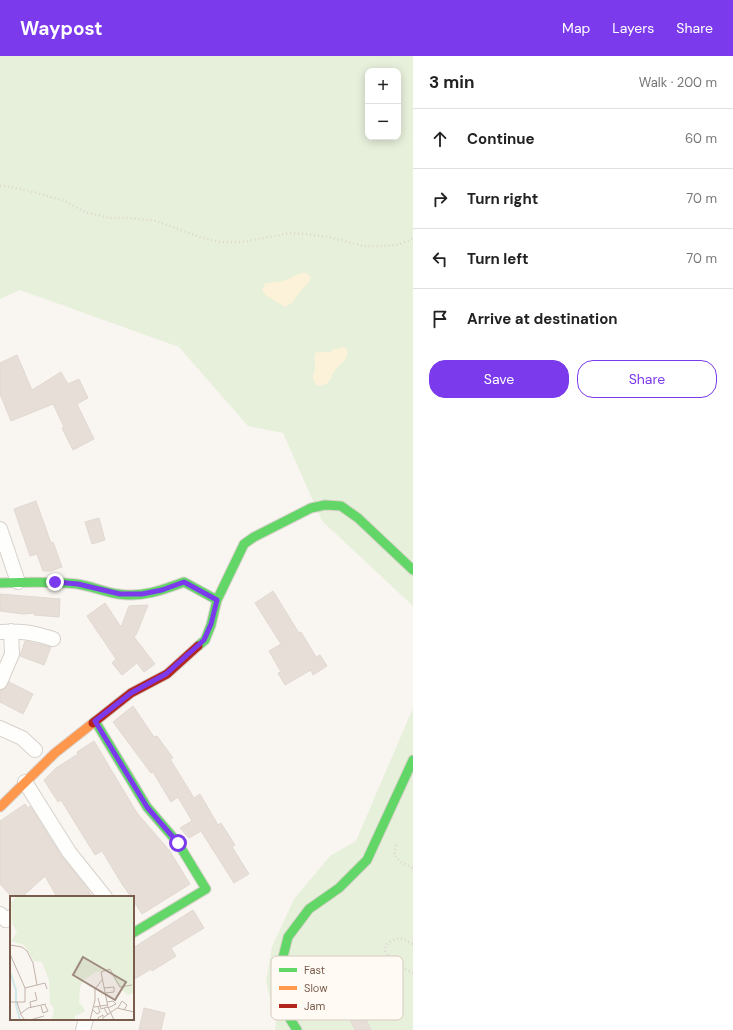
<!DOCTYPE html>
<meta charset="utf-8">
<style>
body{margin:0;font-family:"DM Sans",sans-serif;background:#f6f6f6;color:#222}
.controls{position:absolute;right:12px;top:12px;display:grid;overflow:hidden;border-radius:8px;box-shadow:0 2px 10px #0003}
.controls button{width:36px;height:36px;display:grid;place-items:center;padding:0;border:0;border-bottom:1px solid #e0e0e0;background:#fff;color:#222;font:20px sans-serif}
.stop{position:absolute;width:12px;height:12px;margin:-9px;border:3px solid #7c3aed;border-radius:50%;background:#fff}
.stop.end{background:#7c3aed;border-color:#fff;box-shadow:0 1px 4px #0008}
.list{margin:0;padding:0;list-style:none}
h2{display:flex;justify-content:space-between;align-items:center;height:52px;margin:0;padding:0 16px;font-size:17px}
h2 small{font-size:13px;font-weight:400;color:#767676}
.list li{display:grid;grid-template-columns:26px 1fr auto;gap:12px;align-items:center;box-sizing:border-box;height:60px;padding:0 16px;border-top:1px solid #e0e0e0}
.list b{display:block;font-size:15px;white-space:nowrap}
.list em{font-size:13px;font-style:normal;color:#767676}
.actions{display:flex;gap:8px;padding:12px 16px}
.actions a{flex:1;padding:9px 0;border:1px solid #7c3aed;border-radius:16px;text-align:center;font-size:14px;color:#7c3aed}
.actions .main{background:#7c3aed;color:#fff}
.icon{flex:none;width:22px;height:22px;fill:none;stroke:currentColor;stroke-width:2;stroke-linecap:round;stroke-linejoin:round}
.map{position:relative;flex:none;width:413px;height:974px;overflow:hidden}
header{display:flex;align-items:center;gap:24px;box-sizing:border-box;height:56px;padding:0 20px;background:#7c3aed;color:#fff}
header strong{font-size:19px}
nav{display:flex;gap:22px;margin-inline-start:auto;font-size:14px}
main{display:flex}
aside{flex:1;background:#fff}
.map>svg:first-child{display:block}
.green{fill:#e7f0db;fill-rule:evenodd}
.sand{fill:#fbf2d9}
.building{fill:#e6ded7;stroke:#e2d8d2}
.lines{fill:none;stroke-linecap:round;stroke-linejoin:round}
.street-casing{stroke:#d7d1cb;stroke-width:16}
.fast-casing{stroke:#d9d2cb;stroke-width:11}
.slow-casing{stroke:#d9d2cb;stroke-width:11}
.jam-casing{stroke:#d9d2cb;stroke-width:11}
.path{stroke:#dcd5d0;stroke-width:2.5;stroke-dasharray:1 3;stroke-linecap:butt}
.street{stroke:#fefefd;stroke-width:14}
.fast{stroke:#63d668;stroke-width:9}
.slow{stroke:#ff974d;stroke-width:9}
.jam{stroke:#b3261e;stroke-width:9}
.route{stroke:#7c3aed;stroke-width:5}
.inset-river{fill:none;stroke:#d0e8ea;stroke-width:2}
.inset-road{fill:none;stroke:#c2b3aa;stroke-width:1}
.view{fill:#9f8a7d;fill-opacity:0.15;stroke:#9f8a7d;stroke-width:2}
.inset-edge{fill:none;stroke:#7a5c4d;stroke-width:2}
.key{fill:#fffaf3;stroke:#d7cbc1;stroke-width:1}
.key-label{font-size:11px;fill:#7a5c4d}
</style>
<header>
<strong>Waypost</strong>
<nav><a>Map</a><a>Layers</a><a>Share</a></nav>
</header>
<main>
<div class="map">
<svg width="413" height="974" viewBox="0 0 413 974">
<rect width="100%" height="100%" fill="#f9f5f0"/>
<!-- green -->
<path class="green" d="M 0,0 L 413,0 L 413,550 L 322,465 L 283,377 L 248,370 L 179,291 L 20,234 L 0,243 ZM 368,15 L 398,15 L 398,81 L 368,81 Z
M 413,652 L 413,974 L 275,974 L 276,965 L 266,926 L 272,891 L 294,843 L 330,800 L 356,785 Z"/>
<!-- sand -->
<path class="sand" d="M 303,217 L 306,217 L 311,221 L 309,226 L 299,237 L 293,246 L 285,251 L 265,239 L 262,234 L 265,227 C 273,226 281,226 288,223 C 293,221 296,218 303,217 Z
M 344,291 L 347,293 C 349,304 341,307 335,314 C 329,323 332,328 318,330 C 309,320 315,320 315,309 C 315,302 313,303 316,296 L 330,296 L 334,293 Z"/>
<!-- building -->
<path class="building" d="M 17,299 L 32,334 L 61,316 L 68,328 L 79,323 L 88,342 L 77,348 L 94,383 L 73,394 L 62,372 L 64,371 L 53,348 L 11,365 L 0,338 L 0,307 Z
M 36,445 L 51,487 L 53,486 L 62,511 L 50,515 L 43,515 L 37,498 L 30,500 L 14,453 Z
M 99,462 L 105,484 L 92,488 L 85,466 Z
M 273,535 L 299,577 L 301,576 L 316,601 L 320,599 L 327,610 L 313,619 L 311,614 L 285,629 L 278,617 L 281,616 L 269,595 L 281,588 L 255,547 Z
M 0,538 L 60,543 L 59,561 L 34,559 L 35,557 L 23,558 L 0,555 Z
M 105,547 L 121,571 L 129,550 L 148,549 L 136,579 L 134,581 L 155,608 L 144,616 L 137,607 L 122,619 L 112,607 L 116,603 L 87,560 Z
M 25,585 L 51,591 L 44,609 L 20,600 Z
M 9,626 L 33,638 L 23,658 L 0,646 L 0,634 L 5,633 Z
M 133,650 L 154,681 L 157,680 L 173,702 L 170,703 L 194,742 L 200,738 L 218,769 L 221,767 L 235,789 L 232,791 L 249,818 L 234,827 L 201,775 L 189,782 L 180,772 L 192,765 L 178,741 L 171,746 L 153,716 L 151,717 L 113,666 Z
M 94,685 L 137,757 L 169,794 L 190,828 L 142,858 L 133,844 L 133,841 L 131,841 L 122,828 L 102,795 L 95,799 L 61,744 L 58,746 L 44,724 L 56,712 L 78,698 L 77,696 Z
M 25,748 L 28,752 L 30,750 L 62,801 L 87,832 L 92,841 L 57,841 L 45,820 L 22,841 L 12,841 L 0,828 L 0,765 Z
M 193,854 L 204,872 L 171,892 L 176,900 L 152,915 L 151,913 L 133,924 L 133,892 Z
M 354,938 L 371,974 L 355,974 L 341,944 Z
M 144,952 L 165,957 L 161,974 L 139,974 Z"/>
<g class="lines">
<!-- street casing -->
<g class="street-casing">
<path id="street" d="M 0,473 L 18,526
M 0,576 C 20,574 34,577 53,583
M 0,626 L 12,598 L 11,575
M 0,672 L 22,682 L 35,694
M 25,726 L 69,796 L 105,841
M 0,858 L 6,864 L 11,861
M 83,974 L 86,963"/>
</g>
<!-- fast casing -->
<g class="fast-casing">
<path id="fast" d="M 0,527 C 25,526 51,525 77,528 C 91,530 104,536 118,538 C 141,542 163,534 184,526 L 217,544
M 198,590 L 205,584 L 211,569 L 217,544 L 244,488 L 254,481 L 311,452 L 325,449 L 341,450 L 358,462 L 413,514
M 95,665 L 147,751 L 178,787 L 206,833 L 133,877
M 297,974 L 290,963 L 284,947 L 280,930 L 282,905 L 288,881 L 309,853 L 339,832 L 367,804 L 413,704"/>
</g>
<!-- slow casing -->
<g class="slow-casing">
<path id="slow" d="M 0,751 L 55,697 L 93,667"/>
</g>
<!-- jam casing -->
<g class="jam-casing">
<path id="jam" d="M 93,667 L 131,637 L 167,618 L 198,590"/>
</g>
<!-- path -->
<path class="path" d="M 0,130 L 6,130 L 37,137 L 65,145 L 85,156 L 110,162 L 130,162 L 156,165 L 200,181 L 219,186 L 242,186 L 291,177 L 305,178 L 329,181 L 363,190 L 380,190 L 398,189 L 413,182
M 396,789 L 394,799 L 401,806 L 413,812
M 413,888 C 401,882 398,879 386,889 L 385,895 L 393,907 L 413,917"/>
<!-- street -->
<use href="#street" class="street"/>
<!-- fast -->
<use href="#fast" class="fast"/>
<!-- slow -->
<use href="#slow" class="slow"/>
<!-- jam -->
<use href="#jam" class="jam"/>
</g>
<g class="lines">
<!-- route -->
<path class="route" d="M 55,526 L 78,528 L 120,538 L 142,538 L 162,534 L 184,526 L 217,544 L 211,568 L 204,584 L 166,618 L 131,637 L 95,665 L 147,751 L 178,787"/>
</g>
<!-- overview -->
<g transform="translate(10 840)">
<rect width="124" height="124" fill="#f9f5f0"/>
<path d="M 7,0 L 124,0 L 124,97 L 118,99 L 108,90 L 99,75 L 86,76 L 73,84 L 70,92 L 69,106 L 75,114 L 74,116 L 65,120 L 64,124 L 42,124 L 44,112 L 40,107 L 39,84 L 32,66 L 24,65 L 14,49 L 1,45 L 7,36 L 2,27 L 1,7 Z" fill="#e7f0db"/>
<path class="inset-river" d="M 0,76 L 6,94 L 6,109 L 10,124"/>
<path class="inset-road" d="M 0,49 L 12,51 L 17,55 L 23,67 L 27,89M 0,58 L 15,92 L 15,106 L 0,106M 15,92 L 35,87 L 37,93M 94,92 L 104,91 L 104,96 L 95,97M 88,102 L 91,113 L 94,112M 7,106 L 11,119 L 15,124M 97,106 L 103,105 L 106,108 L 98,112M 31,110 L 33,117 L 38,115 L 35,109M 84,111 L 97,109M 21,112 L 20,106 L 27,104 L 25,96M 108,112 L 112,105 L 117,109 L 114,114M 83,114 L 87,118 L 90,116 L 88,111M 10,118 L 18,112 L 36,108M 98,119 L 94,112 L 98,111M 94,121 L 107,112 L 124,116M 20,124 L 34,120M 80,124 L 85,104 L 85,93 L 92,84M 89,124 L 88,122 L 93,119 L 93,124M 104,124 L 98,111 L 91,76 L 100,73 L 110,91 L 122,89"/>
<path class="view" d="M 73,61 L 116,86 L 105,104 L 63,79 Z"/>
<rect width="124" height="124" class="inset-edge"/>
</g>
<!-- legend -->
<rect x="271" y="900" width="132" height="64" rx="6" class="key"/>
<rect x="279" y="912" width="18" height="4" fill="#63d668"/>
<rect x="279" y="930" width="18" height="4" fill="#ff974d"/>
<rect x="279" y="948" width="18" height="4" fill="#b3261e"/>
<g class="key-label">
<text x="304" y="918">Fast</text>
<text x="304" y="936">Slow</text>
<text x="304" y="954">Jam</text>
</g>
</svg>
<div class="controls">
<button>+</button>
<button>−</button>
</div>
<div class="stop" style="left:178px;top:787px"></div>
<div class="stop end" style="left:55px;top:526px"></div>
</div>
<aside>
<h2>3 min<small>Walk · 200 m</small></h2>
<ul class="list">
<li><svg class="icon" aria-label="ahead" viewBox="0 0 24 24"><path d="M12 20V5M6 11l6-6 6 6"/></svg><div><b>Continue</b></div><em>60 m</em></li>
<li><svg class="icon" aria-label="right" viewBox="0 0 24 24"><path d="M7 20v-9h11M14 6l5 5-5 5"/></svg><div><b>Turn right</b></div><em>70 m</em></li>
<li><svg class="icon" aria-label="left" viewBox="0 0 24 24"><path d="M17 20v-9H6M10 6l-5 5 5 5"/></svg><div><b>Turn left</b></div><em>70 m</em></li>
<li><svg class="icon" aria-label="arrive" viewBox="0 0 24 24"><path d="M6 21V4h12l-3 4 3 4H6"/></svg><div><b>Arrive at destination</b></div></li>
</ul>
<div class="actions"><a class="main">Save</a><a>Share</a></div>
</aside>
</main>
